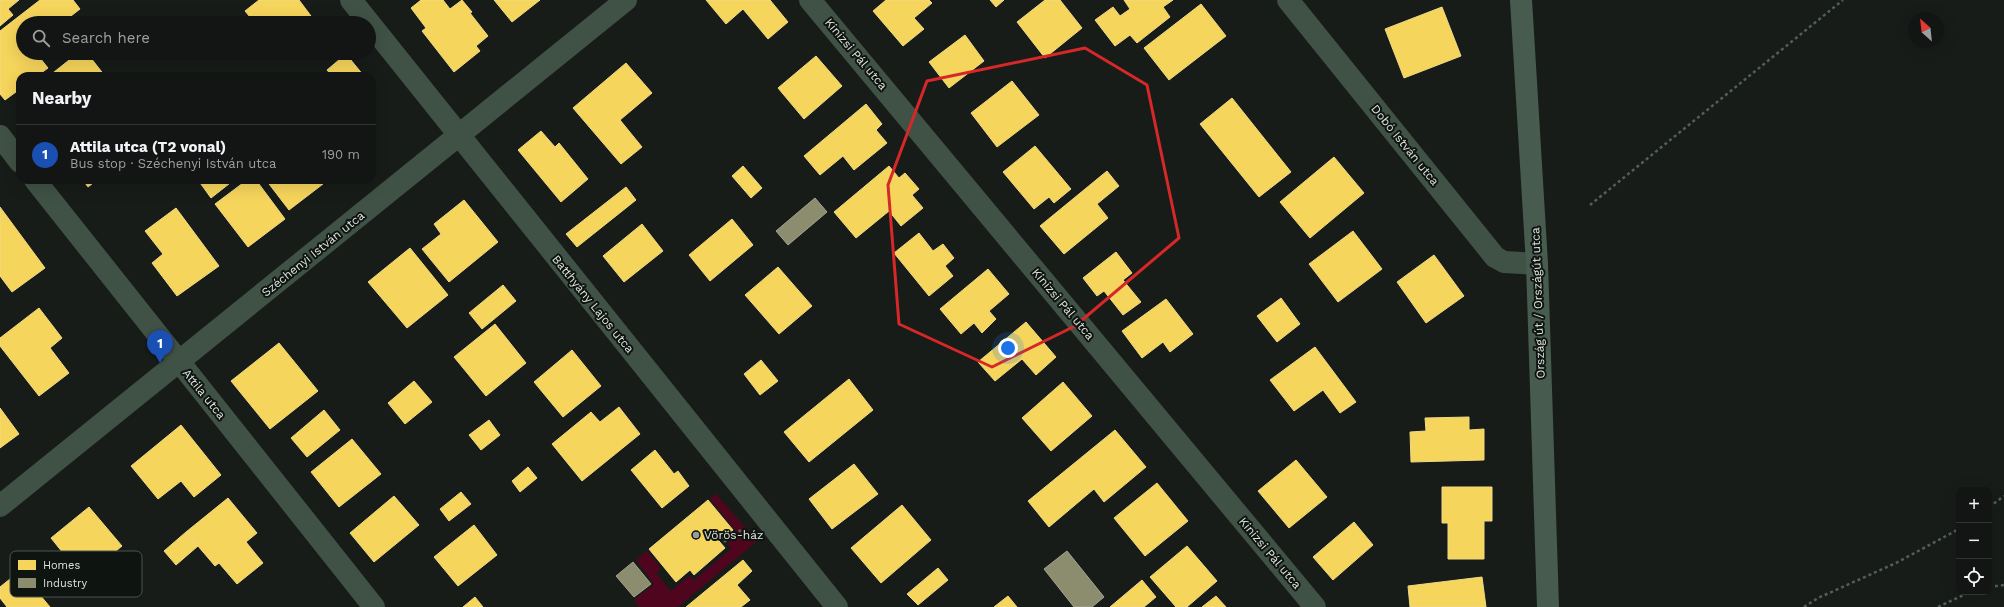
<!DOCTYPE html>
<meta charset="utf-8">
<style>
body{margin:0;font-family:"Work Sans",sans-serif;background:#1f2221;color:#f1f3f6}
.controls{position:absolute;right:12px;bottom:12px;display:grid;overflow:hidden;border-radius:8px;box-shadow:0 4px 16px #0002}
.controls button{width:36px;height:36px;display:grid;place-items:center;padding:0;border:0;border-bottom:1px solid #313433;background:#121513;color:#f1f3f6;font:20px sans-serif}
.compass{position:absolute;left:1908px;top:12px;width:36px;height:36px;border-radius:50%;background:#121513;box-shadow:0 4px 16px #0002;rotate:333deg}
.you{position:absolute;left:1008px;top:348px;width:14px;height:14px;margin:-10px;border:3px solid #fff;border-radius:50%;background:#1a73e8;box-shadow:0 0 0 6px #1a73e833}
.badge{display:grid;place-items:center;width:26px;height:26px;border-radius:50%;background:#b45309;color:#fff;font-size:13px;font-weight:700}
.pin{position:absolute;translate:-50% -33px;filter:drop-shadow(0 1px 2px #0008)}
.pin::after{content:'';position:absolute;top:21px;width:14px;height:12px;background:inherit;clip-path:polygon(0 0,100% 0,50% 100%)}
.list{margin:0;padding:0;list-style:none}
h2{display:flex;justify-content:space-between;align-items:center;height:52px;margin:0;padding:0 16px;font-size:17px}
h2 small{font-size:13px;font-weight:400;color:#9c9fa0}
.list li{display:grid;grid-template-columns:26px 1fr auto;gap:12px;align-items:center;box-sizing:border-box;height:60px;padding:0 16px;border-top:1px solid #313433}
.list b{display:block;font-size:15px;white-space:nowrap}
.list p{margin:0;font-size:13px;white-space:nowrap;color:#9c9fa0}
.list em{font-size:13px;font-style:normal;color:#9c9fa0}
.icon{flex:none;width:22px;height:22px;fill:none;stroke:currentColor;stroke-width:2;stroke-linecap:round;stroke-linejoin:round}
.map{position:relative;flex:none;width:2004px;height:607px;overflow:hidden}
.search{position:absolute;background:#121513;box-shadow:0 4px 16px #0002;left:16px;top:16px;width:360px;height:44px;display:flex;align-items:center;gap:10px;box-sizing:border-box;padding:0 14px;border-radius:22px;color:#9c9fa0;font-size:15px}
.panel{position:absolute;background:#121513;box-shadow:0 4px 16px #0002;left:16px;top:72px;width:360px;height:112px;border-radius:12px}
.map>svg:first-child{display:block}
.green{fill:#50051e}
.homes{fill:#f6d55c;stroke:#efd983}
.industry{fill:#8c8c6e;stroke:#a5a690}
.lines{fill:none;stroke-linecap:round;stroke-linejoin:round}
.path{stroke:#545e57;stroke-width:2.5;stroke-dasharray:3 3;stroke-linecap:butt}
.minor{stroke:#405145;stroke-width:22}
.secondary{stroke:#475c4f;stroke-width:22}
.marked{fill:none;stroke:#d62828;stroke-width:3;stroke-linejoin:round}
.poi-dot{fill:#999d9a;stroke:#0e1410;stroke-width:1.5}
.labels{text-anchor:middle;stroke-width:4;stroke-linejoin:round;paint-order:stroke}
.street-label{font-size:12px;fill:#dee3df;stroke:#0e1410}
.poi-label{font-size:12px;fill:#dee3df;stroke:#0e1410;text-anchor:start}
.key{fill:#0e1410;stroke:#4c524e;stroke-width:1}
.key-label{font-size:11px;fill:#dee3df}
</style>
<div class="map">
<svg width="2004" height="607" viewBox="0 0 2004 607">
<rect width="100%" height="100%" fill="#181c19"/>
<!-- green -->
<path class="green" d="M 716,494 L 757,541 L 678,607 L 639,607 L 634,600 L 654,584 L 636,560 L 647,551 L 661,568 L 656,573 L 671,591 L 689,576 L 694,580 L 731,549 L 728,543 L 738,534 L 710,499 Z"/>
<!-- homes -->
<path class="homes" d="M 0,0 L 19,0 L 8,9 L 13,15 L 0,26 Z
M 40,0 L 73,0 L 80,9 L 62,23 L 23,23 L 23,53 L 36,53 L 48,68 L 37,76 L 20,76 L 20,89 L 5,100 L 0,94 L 0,31 Z
M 259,0 L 299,0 L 314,20 L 310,23 L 255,23 L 245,11 Z
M 421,0 L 443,0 L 450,9 L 462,0 L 472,12 L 470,13 L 488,36 L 476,46 L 480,51 L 454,72 L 422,31 L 426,28 L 411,8 Z
M 494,0 L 540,0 L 512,22 Z
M 706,0 L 770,0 L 788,22 L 768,39 L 743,9 L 726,24 Z
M 886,0 L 929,0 L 932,3 L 914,18 L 924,29 L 903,46 L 873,11 Z
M 990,0 L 1004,0 L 996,7 Z
M 1045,0 L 1060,0 L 1082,28 L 1045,58 L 1017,22 Z
M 1124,0 L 1173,0 L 1163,7 L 1170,17 L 1137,43 L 1130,35 L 1115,46 L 1095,20 L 1113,7 L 1120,16 L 1130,9 Z
M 1201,4 L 1226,36 L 1169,80 L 1144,48 Z
M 1442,7 L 1461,56 L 1404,78 L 1385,29 Z
M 965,35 L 984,61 L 949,88 L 929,62 Z
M 78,53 L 87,53 L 105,76 L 49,76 Z
M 346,54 L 364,76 L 332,76 L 327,70 Z
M 816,56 L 842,86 L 804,119 L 778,88 Z
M 626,63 L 652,93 L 620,120 L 642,147 L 621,164 L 573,108 Z
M 1012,81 L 1039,115 L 997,147 L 971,113 Z
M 1232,98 L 1291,172 L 1259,197 L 1200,124 Z
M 866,104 L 882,124 L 876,130 L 887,143 L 854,170 L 843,156 L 820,175 L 804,156 Z
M 541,131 L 555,147 L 559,143 L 588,179 L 561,202 L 518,150 Z
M 1035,146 L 1071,189 L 1054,203 L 1049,197 L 1034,209 L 1003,172 Z
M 1334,157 L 1364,193 L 1310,238 L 1280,202 Z
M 743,166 L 762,188 L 751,198 L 732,176 Z
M 889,166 L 899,178 L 905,173 L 919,189 L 912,195 L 923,208 L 901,226 L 889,211 L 856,238 L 834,212 Z
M 1107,171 L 1119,186 L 1097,204 L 1108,218 L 1064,254 L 1040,226 Z
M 83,180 L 97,180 L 88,187 Z
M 198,180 L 234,180 L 211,198 Z
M 247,180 L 256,180 L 285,219 L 248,247 L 215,204 Z
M 266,180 L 320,180 L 323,184 L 289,210 Z
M 626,187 L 636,200 L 577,247 L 566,234 Z
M 464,200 L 498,242 L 449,282 L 422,249 L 441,234 L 434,224 Z
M 0,207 L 45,268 L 12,292 L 0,276 Z
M 176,208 L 219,266 L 177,296 L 152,263 L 163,254 L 145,231 Z
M 732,219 L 753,245 L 710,281 L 689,255 Z
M 642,224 L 663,251 L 624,282 L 603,256 Z
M 1353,231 L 1382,269 L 1338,302 L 1309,264 Z
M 919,233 L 933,251 L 943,244 L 954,258 L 945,266 L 953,276 L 929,296 L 894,253 Z
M 410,248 L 448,295 L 407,328 L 368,282 Z
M 1116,252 L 1132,273 L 1123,280 L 1141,302 L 1123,315 L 1104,291 L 1097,296 L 1083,278 Z
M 1434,255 L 1464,296 L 1426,323 L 1397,282 Z
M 778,267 L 812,306 L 779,334 L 745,295 Z
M 988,269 L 1009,294 L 989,311 L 996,319 L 982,333 L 974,323 L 961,334 L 940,309 Z
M 503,285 L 516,301 L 482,329 L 469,313 Z
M 1281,298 L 1300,324 L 1277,342 L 1257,316 Z
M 1166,299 L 1193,334 L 1170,352 L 1163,342 L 1142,358 L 1122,331 Z
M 39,308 L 62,338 L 50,348 L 69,373 L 39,396 L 0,346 L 0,338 Z
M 1026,322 L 1056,357 L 1036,375 L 1022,359 L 995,381 L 978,362 Z
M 495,324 L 526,363 L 486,396 L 454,357 Z
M 279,343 L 318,391 L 270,429 L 231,381 Z
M 1315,347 L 1356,402 L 1340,413 L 1323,390 L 1294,411 L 1270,380 Z
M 572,350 L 601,386 L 563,417 L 534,382 Z
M 761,360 L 778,381 L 760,395 L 744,374 Z
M 849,379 L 873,410 L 809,462 L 784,432 Z
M 414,381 L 432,402 L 405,424 L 388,403 Z
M 1063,382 L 1092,416 L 1051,451 L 1022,418 Z
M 619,407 L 640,434 L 582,481 L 552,444 L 591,412 L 600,422 Z
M 0,408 L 19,434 L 0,448 Z
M 324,410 L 340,430 L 307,457 L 291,438 Z
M 1469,417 L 1469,430 L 1484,429 L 1484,460 L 1411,462 L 1410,432 L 1426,431 L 1425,418 Z
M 489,420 L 500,435 L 481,450 L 469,435 Z
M 181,425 L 221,475 L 194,497 L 181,481 L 158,499 L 131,466 Z
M 1115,430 L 1146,467 L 1104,502 L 1094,489 L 1049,527 L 1028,501 Z
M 352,439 L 381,474 L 339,507 L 311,472 Z
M 655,450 L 674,474 L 678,471 L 689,486 L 662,508 L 631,470 Z
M 1296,460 L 1327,497 L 1289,528 L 1258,491 Z
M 854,464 L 878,494 L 832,529 L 809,499 Z
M 528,467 L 537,478 L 520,492 L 512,481 Z
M 1157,483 L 1188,521 L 1145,556 L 1114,518 Z
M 1442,487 L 1492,487 L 1492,521 L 1484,521 L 1484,559 L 1448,559 L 1448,523 L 1442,523 Z
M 461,492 L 471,504 L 449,521 L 440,509 Z
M 394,496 L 419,525 L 374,562 L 350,533 Z
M 228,498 L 257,533 L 246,542 L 263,563 L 237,584 L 219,563 L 215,566 L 186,532 Z
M 708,500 L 733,530 L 719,541 L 725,548 L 694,575 L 690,570 L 676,582 L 649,549 Z
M 902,505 L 931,540 L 881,583 L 851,548 Z
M 89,507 L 122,546 L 83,578 L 51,538 Z
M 1354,522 L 1373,545 L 1333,580 L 1313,557 Z
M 474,525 L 497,555 L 458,586 L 434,557 Z
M 186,532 L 198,546 L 176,565 L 164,551 Z
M 1187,546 L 1217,581 L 1187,607 L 1176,607 L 1150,577 Z
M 743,560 L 752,571 L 737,585 L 750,600 L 741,607 L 686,607 Z
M 938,568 L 948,580 L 918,605 L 907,594 Z
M 20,571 L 50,607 L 7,607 L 0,598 L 0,587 Z
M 1482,577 L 1486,607 L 1410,607 L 1408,586 Z
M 1142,580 L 1156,597 L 1144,607 L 1110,607 Z
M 1008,596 L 1017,607 L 994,607 Z
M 1216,596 L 1226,607 L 1202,607 Z
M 475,597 L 483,607 L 463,607 Z"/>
<!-- industry -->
<path class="industry" d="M 815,198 L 827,212 L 788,245 L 776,231 Z
M 1067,551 L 1104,597 L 1092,607 L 1074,607 L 1044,569 Z
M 633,562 L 651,584 L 634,597 L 616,576 Z"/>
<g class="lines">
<!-- path -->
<path class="path" d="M 1590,205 L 1843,0
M 1989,507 L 2004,496
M 724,542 L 741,530
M 1989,587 L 2004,585
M 1804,607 L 1818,598 L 1896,563 L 1959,529
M 1938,607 L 1970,592"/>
<!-- minor -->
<path class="minor" d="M 351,0 L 837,607
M 810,0 L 1315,607
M 1288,0 L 1495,257 L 1504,262 L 1537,264
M 0,136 L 20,162
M 35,180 L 374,607
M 0,506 L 626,0"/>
<!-- secondary -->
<path class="secondary" d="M 1521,0 L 1537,264 L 1548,607"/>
</g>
<!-- marked area -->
<path class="marked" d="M 1085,48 L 1147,85 L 1179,238 L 1075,326 L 992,367 L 899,324 L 888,185 L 927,81 Z"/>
<!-- markers -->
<circle class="poi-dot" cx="696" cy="535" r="4"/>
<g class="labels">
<!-- street labels -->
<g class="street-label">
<text transform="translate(856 54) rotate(50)" y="4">Kinizsi Pál utca</text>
<text transform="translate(1405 145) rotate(51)" y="4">Dobó István utca</text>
<text transform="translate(313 254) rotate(-39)" y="4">Széchenyi István utca</text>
<text transform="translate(1538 303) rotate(-92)" y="4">Ország út / Országút utca</text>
<text transform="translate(593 304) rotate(51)" y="4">Batthyány Lajos utca</text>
<text transform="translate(1063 304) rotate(50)" y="4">Kinizsi Pál utca</text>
<text transform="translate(204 394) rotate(51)" y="4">Attila utca</text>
<text transform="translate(1270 553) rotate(50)" y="4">Kinizsi Pál utca</text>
</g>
<!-- poi labels -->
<g class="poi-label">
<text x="704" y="539">Vörös-ház</text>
</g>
</g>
<!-- legend -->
<rect x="10" y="551" width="132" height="46" rx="6" class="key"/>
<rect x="18" y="560" width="18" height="10" fill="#f6d55c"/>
<rect x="18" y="578" width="18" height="10" fill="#8c8c6e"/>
<g class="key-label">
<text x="43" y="569">Homes</text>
<text x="43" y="587">Industry</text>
</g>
</svg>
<div class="controls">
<button>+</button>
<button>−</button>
<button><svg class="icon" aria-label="locate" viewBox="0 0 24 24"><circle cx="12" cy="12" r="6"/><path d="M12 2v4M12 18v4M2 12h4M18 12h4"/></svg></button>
</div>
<svg class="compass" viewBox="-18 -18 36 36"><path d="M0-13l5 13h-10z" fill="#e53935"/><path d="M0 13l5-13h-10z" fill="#9c9fa0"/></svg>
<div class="you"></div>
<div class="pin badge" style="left:160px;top:363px;background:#1a4fb4">1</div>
<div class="search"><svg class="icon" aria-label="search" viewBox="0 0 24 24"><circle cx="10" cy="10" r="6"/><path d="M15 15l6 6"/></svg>Search here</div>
<section class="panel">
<h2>Nearby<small></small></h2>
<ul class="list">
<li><span class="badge" style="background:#1a4fb4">1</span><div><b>Attila utca (T2 vonal)</b><p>Bus stop · Széchenyi István utca</p></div><em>190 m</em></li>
</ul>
</section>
</div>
